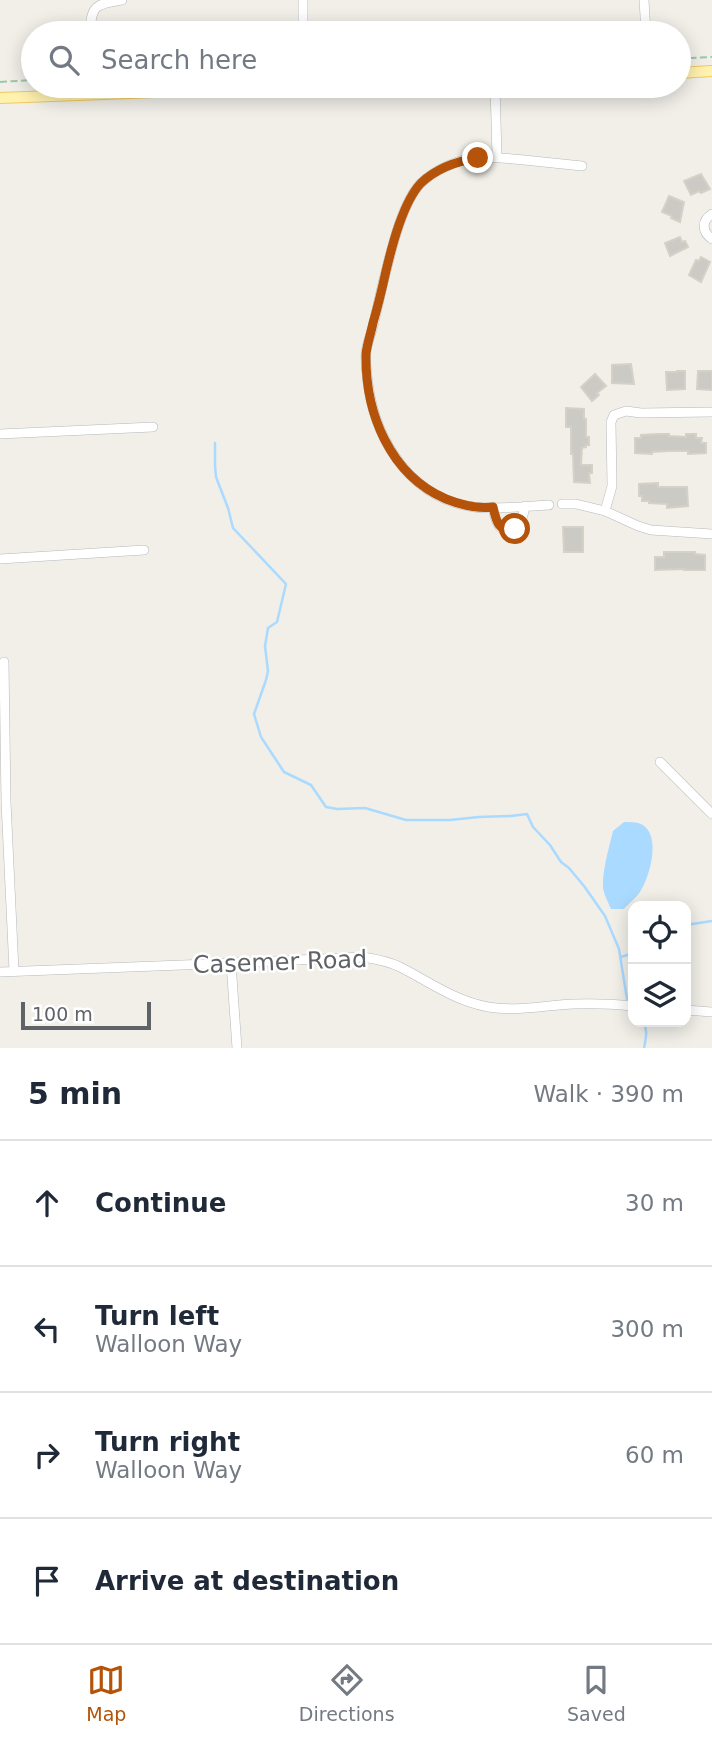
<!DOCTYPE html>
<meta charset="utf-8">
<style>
body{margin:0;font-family:"DejaVu Sans",sans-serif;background:#f2f2f3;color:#1f2937}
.controls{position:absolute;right:21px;bottom:21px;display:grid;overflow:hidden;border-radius:14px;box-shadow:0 4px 18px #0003}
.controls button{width:63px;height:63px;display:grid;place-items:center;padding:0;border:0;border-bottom:2px solid #e0e1e3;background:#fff;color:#1f2937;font:35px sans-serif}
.scale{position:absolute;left:21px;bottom:18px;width:130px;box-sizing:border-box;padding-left:7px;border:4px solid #5f6368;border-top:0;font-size:19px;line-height:24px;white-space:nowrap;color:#5f6368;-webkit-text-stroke:5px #fff;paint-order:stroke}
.stop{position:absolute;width:21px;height:21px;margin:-16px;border:5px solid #b45309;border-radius:50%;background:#fff}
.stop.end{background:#b45309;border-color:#fff;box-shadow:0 2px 7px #0008}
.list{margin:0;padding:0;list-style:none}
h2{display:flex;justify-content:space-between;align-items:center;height:91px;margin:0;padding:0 28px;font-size:30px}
h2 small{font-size:23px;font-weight:400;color:#747a83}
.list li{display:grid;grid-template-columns:46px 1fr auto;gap:21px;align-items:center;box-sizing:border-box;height:126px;padding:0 28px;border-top:2px solid #e0e1e3}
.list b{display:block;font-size:26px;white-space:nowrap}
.list p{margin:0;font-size:23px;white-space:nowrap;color:#747a83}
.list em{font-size:23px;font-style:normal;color:#747a83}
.icon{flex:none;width:38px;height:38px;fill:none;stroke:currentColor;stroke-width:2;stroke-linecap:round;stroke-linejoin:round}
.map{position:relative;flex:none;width:712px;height:1048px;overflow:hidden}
.search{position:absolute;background:#fff;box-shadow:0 4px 18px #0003;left:21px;right:21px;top:21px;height:77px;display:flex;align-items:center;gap:18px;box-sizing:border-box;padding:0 24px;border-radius:38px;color:#747a83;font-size:26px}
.sheet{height:595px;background:#fff}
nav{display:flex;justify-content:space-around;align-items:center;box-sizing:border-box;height:98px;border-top:2px solid #e0e1e3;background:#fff;font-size:19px;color:#747a83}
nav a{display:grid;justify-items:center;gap:4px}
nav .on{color:#b45309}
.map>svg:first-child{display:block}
.water{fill:#aadaff}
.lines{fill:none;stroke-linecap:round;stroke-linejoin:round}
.stream{stroke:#aadaff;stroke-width:2.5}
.building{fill:#cccac5;stroke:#d6d1c6;stroke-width:2}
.minor-casing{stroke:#b5b8bc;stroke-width:10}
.major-casing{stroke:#f2c960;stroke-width:12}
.path{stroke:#9cc7a9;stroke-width:2;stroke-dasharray:7 3.5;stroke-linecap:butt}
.minor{stroke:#fff;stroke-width:9}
.major{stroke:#fff2af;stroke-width:10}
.route{stroke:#b45309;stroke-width:9}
.labels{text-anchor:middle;stroke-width:5;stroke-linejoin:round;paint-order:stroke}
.street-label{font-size:24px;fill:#5f6368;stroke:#fff}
</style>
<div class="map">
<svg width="712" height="1048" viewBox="0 0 712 1048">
<rect width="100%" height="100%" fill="#f1efe8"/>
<!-- water -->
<path class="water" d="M 624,822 C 630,822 636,822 641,824 C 662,834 650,877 640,892 C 636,898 629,903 624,909 L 611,909 C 608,902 604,895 603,888 C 602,871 609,848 613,831 Z"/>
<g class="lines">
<!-- stream -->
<path class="stream" d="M 215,443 L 215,465 L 216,477 L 228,508 L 233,528 L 286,584 L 277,622 L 268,628 L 265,646 L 268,671 L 266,680 L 254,714 L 261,737 L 284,772 L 311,785 L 326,807 L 337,809 L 365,808 L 406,820 L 450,820 L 479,817 L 511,816 L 527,814 L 533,827 L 550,845 L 561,862 L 569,868 L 584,886 L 605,916 L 619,949 L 627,999
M 686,925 L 712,921
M 621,957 L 633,953
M 630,1013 L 633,1015
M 643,1022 C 648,1030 646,1038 644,1048"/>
</g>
<!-- building -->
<path class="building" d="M 701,174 L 710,189 L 701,193 L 699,191 L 691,195 L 684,181 Z
M 669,196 L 684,202 L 680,222 L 671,218 L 672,216 L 662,212 Z
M 680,237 L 682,242 L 685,241 L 688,247 L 670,256 L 665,243 Z
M 701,257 L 710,262 L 701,282 L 689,275 L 696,260 L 699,261 Z
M 631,364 L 634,384 L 612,383 L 612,365 Z
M 677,371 L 685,371 L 685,389 L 667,390 L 666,372 L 677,372 Z
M 698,371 L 712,371 L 712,390 L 697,389 Z
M 595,374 L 606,386 L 597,393 L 599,395 L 592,401 L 581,387 Z
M 566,408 L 584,409 L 584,419 L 586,419 L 586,437 L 589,437 L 589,445 L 586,445 L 586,447 L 582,448 L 581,465 L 592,465 L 592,473 L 589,473 L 590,483 L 574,482 L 573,454 L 571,454 L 571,427 L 566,427 Z
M 658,434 L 669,434 L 669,436 L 686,437 L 686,434 L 696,434 L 696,438 L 702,438 L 701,443 L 706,443 L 706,453 L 688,454 L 688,451 L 668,451 L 652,452 L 652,454 L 635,453 L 635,438 L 641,438 L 641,435 Z
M 658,483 L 658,487 L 687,487 L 688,506 L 667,508 L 667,504 L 649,503 L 649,501 L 642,501 L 642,496 L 639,496 L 639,484 Z
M 563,527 L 583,527 L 583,552 L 564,552 Z
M 664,552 L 695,552 L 695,554 L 705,555 L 705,570 L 684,570 L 684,569 L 655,570 L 655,557 L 664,557 Z"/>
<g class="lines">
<!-- minor casing -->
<g class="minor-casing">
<path id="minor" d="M 303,0 L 303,33
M 644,0 L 646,33
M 90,33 C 91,5 96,4 122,0
M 256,33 L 259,29 L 265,27 L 303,27
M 495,86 L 497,157
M 712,214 C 701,221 702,232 712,239
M 0,434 L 153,427
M 562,504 L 576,504 L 605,511 L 638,526 L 651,530 L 712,534
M 549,505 C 525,506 498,510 474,507 C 412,499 376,442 368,384 C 367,373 365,362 366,352 C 367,343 371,334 373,326 C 377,310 380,295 384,279 C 391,252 401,206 419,185 C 426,178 436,171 445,167 C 470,154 497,157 524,160 C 543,162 563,164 582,166
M 493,507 C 494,513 495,519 498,524 C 500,528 502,530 507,530 C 521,532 523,516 525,506
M 605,511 L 612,486 L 611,422 L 614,415 L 626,411 L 641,413 L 712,412
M 0,559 L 144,550
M 4,662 L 6,802 L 14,971
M 660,762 L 712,814
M 231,963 L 237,1048
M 0,972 L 208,964 L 363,957 C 376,959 388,961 400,967 C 430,982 453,1000 488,1007 C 517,1012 545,1005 574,1004 C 594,1003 613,1004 633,1006
M 686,1010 L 712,1012"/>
</g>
<!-- major casing -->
<g class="major-casing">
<path id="major" d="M 679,73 L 712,71
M 0,98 L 182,91 L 364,86"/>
</g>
<!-- path -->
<path class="path" d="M 679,57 L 691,58 L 712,57
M 0,82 L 33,80"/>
<!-- minor -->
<use href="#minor" class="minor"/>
<!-- major -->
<use href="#major" class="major"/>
</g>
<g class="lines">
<!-- route -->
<path class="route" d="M 478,158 C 457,161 437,168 421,183 C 403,202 392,246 386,271 C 382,289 378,306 373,323 C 371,333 367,344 366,354 C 365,413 390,475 446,499 C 461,505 477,509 493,507 C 496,520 498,533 515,529"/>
</g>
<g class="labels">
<!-- street labels -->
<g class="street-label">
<text transform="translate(280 962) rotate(-2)" y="8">Casemer Road</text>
</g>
</g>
</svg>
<div class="controls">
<button><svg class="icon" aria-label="locate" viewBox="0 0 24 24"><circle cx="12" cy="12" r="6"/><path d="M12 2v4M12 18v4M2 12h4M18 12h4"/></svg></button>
<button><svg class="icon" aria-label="layers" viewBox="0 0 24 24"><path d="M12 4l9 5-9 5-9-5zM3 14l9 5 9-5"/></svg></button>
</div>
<div class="scale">100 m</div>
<div class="stop" style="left:515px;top:529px"></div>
<div class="stop end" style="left:478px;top:158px"></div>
<div class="search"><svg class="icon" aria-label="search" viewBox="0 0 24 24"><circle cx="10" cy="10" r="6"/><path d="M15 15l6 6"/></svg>Search here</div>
</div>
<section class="sheet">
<h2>5 min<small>Walk · 390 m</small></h2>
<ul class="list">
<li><svg class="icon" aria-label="ahead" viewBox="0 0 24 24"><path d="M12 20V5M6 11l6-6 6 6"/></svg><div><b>Continue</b></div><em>30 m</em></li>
<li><svg class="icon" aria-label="left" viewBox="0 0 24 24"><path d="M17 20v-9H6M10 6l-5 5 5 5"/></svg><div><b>Turn left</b><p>Walloon Way</p></div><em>300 m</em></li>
<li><svg class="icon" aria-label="right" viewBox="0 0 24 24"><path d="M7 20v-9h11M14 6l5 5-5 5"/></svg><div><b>Turn right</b><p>Walloon Way</p></div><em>60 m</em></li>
<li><svg class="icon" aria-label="arrive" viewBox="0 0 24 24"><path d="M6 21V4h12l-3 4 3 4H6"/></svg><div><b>Arrive at destination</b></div></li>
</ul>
</section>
<nav>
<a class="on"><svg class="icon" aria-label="map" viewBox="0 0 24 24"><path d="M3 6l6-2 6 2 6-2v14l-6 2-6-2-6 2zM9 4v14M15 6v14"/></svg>Map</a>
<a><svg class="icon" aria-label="directions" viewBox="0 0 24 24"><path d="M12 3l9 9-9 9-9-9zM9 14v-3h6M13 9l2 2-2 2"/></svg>Directions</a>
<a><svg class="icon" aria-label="saved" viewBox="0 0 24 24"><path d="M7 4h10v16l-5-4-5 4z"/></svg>Saved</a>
</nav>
